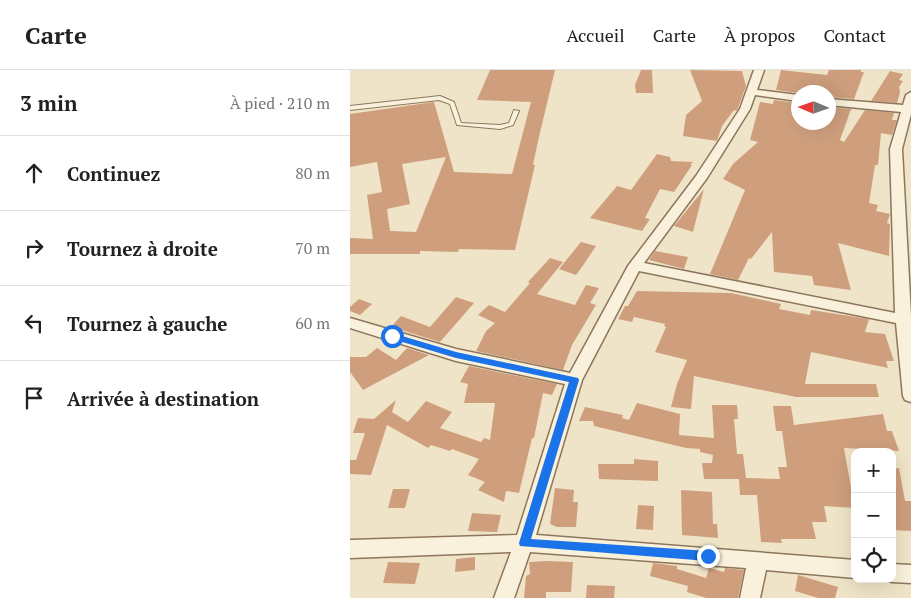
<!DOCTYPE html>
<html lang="fr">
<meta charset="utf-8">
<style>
body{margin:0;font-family:"PT Serif",serif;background:#f6f6f6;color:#222}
.controls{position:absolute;right:15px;bottom:15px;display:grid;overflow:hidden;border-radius:10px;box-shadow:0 5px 20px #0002}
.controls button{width:45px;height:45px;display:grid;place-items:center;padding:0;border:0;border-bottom:1px solid #e0e0e0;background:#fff;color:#222;font:25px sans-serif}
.compass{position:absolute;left:441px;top:15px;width:45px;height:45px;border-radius:50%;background:#fff;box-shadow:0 5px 20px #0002;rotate:272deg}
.stop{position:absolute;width:15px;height:15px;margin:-11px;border:4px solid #1a73e8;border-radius:50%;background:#fff}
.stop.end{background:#1a73e8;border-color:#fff;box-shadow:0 1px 5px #0008}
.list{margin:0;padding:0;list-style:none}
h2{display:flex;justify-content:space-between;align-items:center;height:65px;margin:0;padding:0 20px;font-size:21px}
h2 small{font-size:16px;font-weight:400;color:#767676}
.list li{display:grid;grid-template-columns:32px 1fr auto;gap:15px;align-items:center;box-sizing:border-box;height:75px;padding:0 20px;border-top:1px solid #e0e0e0}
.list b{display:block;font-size:19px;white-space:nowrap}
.list em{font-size:16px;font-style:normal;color:#767676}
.icon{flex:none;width:28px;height:28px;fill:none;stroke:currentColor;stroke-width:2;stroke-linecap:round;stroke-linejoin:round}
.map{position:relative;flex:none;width:561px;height:528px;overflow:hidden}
header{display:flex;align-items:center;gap:30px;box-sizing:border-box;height:70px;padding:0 25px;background:#fff;border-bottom:1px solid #e0e0e0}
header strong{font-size:24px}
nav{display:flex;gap:28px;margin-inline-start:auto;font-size:18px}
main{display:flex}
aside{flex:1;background:#fff}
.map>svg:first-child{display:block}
.building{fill:#cf9f7d;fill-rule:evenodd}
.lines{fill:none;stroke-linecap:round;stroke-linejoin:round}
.lane-casing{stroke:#8d765c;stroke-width:2}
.street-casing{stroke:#8d765c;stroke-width:3}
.lane{fill:#faf1dc;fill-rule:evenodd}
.street{fill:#faf1dc;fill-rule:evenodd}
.route{fill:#1a73e8}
</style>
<header>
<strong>Carte</strong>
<nav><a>Accueil</a><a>Carte</a><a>À propos</a><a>Contact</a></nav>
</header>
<main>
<aside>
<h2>3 min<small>À pied · 210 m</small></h2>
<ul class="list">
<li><svg class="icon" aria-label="ahead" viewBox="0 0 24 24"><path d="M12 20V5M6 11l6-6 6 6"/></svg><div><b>Continuez</b></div><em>80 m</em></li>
<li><svg class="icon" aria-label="right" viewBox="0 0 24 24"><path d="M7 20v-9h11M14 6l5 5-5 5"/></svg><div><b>Tournez à droite</b></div><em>70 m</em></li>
<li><svg class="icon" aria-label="left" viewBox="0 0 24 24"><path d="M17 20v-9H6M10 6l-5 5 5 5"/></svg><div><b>Tournez à gauche</b></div><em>60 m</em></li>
<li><svg class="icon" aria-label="arrive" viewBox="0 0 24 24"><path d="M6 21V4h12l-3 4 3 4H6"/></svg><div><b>Arrivée à destination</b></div></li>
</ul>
</aside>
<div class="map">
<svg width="561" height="528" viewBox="0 0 561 528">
<rect width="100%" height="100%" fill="#f0e4c8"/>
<!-- building -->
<path class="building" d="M 140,0 L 205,0 L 188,71 L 183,95 L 185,95 L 165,180 L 109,179 L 108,182 L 70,181 L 70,184 L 0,184 L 0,168 L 23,169 L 17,125 L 32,122 L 27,92 L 0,97 L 0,44 L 84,32 L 104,102 L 162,104 L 181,32 L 127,30 ZM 96,87 L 66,162 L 40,161 L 37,139 L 60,134 L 52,94 Z
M 291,0 L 302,0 L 303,23 L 286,23 L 285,15 Z
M 340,0 L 392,1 L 396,16 L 388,38 L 387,41 L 384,40 L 372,56 L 367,71 L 333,66 L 336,45 L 352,31 Z
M 431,0 L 477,5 L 479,0 L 511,0 L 511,2 L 514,2 L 504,29 L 478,27 L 478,22 L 448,23 L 426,20 Z
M 540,1 L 553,4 L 549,10 L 553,11 L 549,17 L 550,22 L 547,33 L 521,31 Z
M 424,30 L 448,33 L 448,52 L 471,55 L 472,53 L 478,54 L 478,37 L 501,39 L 490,70 L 494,72 L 515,40 L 544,43 L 542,50 L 547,50 L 542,65 L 531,63 L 528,95 L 525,95 L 519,133 L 528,135 L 526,141 L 540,144 L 537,153 L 540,154 L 539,186 L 488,173 L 501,220 L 464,215 L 462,206 L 424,202 L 422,162 L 401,189 L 399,188 L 388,210 L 360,204 L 395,120 L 373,109 L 383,94 L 408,72 L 400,70 L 410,32 L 423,34 Z
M 307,84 L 320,87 L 321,91 L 343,92 L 340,95 L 342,95 L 324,122 L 310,119 L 295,148 L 300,149 L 292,161 L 240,148 L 267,116 L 281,120 Z
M 354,119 L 343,162 L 324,156 Z
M 231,172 L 246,176 L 234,194 L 226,205 L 209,199 Z
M 305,181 L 338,187 L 334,199 L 299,190 Z
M 200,188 L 213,192 L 187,224 L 225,235 L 236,215 L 249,218 L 240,233 L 246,235 L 222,275 L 213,300 L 126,281 L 136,261 L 145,253 L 128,245 L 139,235 L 155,242 L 180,213 L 178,212 Z
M 287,221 L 381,223 L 431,234 L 429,239 L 460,245 L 461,240 L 519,249 L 515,262 L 535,264 L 544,291 L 536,291 L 538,298 L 461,282 L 455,314 L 526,314 L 529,327 L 446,327 L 344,306 L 341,339 L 321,337 L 327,314 L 337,290 L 305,282 L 316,257 L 314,256 L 315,254 L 284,247 L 282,252 L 268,249 L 275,236 L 278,236 Z
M 106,227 L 124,233 L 90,272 L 41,257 L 51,246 L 80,257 Z
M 9,229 L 22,234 L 10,245 L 0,241 L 0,237 Z
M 27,278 L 46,290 L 57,278 L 79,285 L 13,320 L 0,302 L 0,287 L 16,287 Z
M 119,296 L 207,314 L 202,325 L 193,323 L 184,368 L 182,368 L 169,423 L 156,421 L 154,432 L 128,420 L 135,412 L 118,405 L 129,389 L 102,379 L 100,381 L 81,375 L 78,378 L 37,355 L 21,405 L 0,404 L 0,390 L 6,390 L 15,363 L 3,363 L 8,348 L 24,349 L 46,330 L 42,342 L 58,352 L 76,331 L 102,342 L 90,358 L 131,372 L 134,368 L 140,370 L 145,333 L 114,333 L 118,314 L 110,312 Z
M 287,333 L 330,344 L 329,365 L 364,368 L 362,335 L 387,335 L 388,349 L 384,349 L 387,384 L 393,384 L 396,408 L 430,409 L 428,397 L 437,397 L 432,361 L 426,361 L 423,336 L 441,336 L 444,355 L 533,344 L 537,361 L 542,361 L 549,381 L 494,378 L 502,423 L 505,424 L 505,438 L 474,436 L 477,452 L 462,452 L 466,469 L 431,469 L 432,473 L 411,472 L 407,425 L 390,425 L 389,409 L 354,409 L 352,393 L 362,393 L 363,385 L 350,382 L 350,379 L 336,378 L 244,356 L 243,351 L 229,351 L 235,337 L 273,345 L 272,348 L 279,350 Z
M 284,389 L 308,391 L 308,411 L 249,409 L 248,394 L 284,394 Z
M 549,398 L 555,431 L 561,431 L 561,461 L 542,460 L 542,399 Z
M 205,418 L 224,420 L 223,432 L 228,432 L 226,457 L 207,457 L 200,454 Z
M 43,419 L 60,419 L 55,438 L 38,438 Z
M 331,420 L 362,422 L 363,454 L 367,454 L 368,468 L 332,465 Z
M 288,435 L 304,436 L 303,460 L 286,459 Z
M 122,443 L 151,445 L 147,462 L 118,461 Z
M 125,487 L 125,500 L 105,502 L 106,489 Z
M 196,491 L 223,492 L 221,522 L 196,522 L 196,528 L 174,528 L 176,506 L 180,504 L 179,492 Z
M 38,492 L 70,493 L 65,514 L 33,513 Z
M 303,493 L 327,496 L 327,499 L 356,508 L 359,498 L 374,502 L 375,498 L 394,500 L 388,528 L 356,528 L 337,522 L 338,516 L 300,506 Z
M 448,505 L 488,517 L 485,528 L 468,528 L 445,521 Z
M 237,515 L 265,516 L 264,528 L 236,528 Z"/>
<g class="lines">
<!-- lane casing -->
<g class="lane-casing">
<path id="lane" d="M 90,26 L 104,32 L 111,53 L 150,55 L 159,53 L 164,40 L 169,41 L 163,55 L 150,59 L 107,55 L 100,34 L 89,30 L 0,40 L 0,36 Z"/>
</g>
<!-- street casing -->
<g class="street-casing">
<path id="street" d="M 404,0 L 414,0 L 407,20 L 448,25 L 448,31 L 405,25 L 400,39 L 357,108 L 294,193 L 545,243 L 540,79 L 551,42 L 478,35 L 478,29 L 553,35 L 556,25 L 561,22 L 561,44 L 552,79 L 561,246 L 561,332 L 555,330 L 553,326 L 546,253 L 289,201 L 232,310 L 186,465 L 505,490 L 505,508 L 416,500 L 410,528 L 390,528 L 396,498 L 180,482 L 164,528 L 144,528 L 161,482 L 0,488 L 0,470 L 167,465 L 215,314 L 106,291 L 0,258 L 0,248 L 106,279 L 220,303 L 278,196 L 346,106 L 390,39 Z
M 542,494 L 561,495 L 561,513 L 542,512 L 535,510 L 542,509 Z"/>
</g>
<!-- lane -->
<use href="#lane" class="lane"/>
<!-- street -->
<use href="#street" class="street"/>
</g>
<!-- route -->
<path class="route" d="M 42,263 L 106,282 L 228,308 L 229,310 L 181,469 L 358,481 L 362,482 L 364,486 L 362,489 L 358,491 L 170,476 L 169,473 L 219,312 L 106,288 L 39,268 L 38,266 Z"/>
</svg>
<div class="controls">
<button>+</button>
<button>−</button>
<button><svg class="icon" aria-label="locate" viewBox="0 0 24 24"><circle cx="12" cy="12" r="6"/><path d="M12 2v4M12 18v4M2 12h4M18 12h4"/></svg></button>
</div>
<svg class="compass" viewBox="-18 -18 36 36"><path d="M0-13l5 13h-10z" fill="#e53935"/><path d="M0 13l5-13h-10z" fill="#767676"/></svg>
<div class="stop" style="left:42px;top:266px"></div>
<div class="stop end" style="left:358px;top:486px"></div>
</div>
</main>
